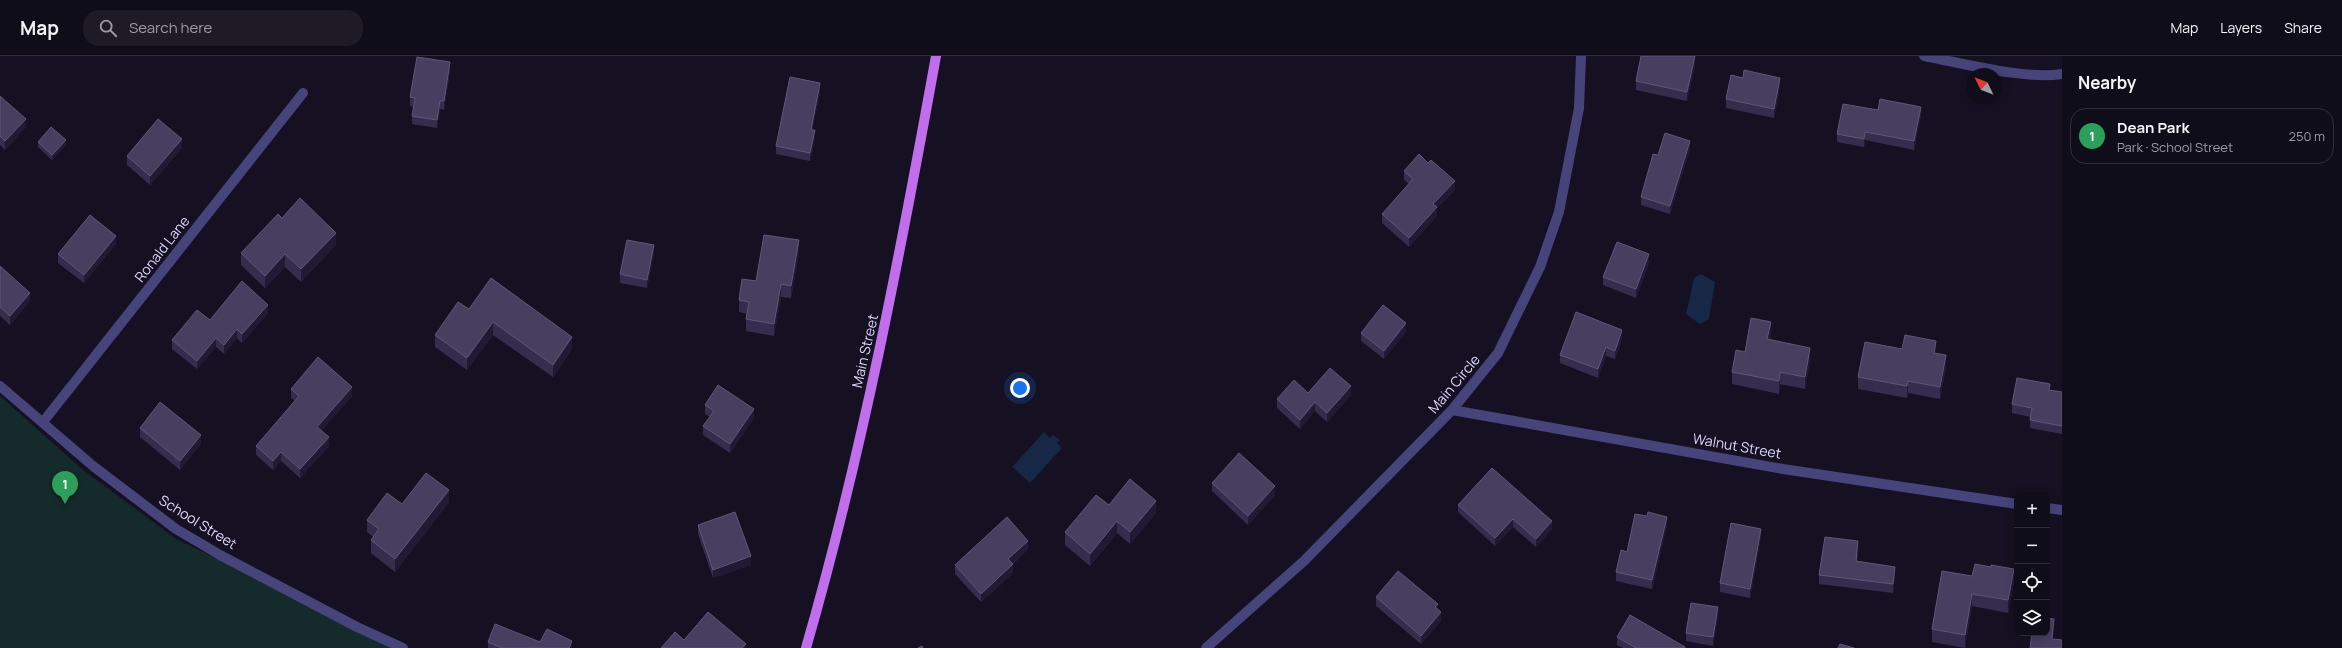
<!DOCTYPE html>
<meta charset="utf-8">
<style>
body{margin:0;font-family:Manrope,sans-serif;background:#1e1b27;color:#f1f3f6}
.controls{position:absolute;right:12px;bottom:12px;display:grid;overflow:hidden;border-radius:8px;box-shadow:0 2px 10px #0003}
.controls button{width:36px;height:36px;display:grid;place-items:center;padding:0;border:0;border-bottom:1px solid #302d39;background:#100d1a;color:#f1f3f6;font:20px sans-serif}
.compass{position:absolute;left:1966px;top:12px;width:36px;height:36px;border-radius:50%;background:#100d1a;box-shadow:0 2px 10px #0003;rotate:313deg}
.you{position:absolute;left:1020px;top:332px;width:14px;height:14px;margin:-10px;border:3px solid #fff;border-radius:50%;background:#1a73e8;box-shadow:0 0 0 6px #1a73e833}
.badge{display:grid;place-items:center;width:26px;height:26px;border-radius:50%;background:#1fc6de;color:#fff;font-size:13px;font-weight:700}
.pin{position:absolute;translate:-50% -33px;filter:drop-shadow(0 1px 2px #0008)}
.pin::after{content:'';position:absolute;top:21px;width:14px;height:12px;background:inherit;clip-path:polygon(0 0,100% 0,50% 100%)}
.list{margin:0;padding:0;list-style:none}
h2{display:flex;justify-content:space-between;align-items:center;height:52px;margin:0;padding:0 16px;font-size:17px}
h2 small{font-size:13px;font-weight:400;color:#9c9ca2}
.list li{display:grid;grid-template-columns:26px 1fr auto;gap:12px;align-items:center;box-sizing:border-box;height:56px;margin:0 8px 8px;padding:0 8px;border:1px solid #302d39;border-radius:16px}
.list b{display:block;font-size:15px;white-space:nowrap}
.list p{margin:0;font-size:13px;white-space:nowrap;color:#9c9ca2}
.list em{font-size:13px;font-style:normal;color:#9c9ca2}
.icon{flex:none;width:22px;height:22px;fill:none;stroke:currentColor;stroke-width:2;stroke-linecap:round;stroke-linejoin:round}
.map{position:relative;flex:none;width:2062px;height:592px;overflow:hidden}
header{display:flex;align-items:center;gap:24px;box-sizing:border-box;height:56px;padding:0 20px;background:#100d1a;border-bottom:1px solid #302d39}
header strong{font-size:19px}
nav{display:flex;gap:22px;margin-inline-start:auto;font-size:14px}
.search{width:280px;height:36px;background:#1e1b27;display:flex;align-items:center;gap:10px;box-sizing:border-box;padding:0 14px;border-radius:16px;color:#9c9ca2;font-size:15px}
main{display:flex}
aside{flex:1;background:#100d1a}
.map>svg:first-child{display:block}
.green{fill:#152b2b}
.water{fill:#172846}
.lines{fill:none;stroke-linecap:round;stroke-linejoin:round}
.minor{stroke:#47437b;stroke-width:10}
.major{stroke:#c06eeb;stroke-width:10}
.wall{fill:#352d4e}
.shaded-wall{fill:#201a35}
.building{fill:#473f60;stroke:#5e5778}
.labels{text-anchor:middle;stroke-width:3;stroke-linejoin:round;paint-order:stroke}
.street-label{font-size:14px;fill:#ddd8fa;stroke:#151122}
</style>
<header>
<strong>Map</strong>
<div class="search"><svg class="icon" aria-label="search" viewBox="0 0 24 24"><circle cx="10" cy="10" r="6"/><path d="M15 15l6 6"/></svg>Search here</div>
<nav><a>Map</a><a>Layers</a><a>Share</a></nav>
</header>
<main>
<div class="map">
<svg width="2062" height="592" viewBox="0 0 2062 592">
<rect width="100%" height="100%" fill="#151122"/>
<!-- green -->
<path class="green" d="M 0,340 L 82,413 L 176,483 L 403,592 L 0,592 Z"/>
<!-- water -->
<path class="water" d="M 1701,218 L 1715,226 L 1709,263 L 1700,268 L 1686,258 L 1694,222 Z
M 1044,376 L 1050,382 L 1053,379 L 1060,384 L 1057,387 L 1062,392 L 1030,427 L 1012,411 Z"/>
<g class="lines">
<!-- minor -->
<path class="minor" d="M 1924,0 C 1962,7 2025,24 2062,18
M 0,330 L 93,410 L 176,473 L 220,499 L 357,571 L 403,592
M 1452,354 L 1783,413 L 2017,448
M 43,366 L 303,37
M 2047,452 L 2062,454
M 1206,592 L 1304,505 L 1452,354 L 1498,297 L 1540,211 L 1559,156 L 1579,52 L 1581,0"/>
<!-- major -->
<path class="major" d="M 806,592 C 862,398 900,199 936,0"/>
</g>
<!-- wall -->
<path class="wall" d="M 1695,9 L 1687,45 L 1636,34 L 1636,25 Z
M 450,15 L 444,54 L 440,53 L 437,72 L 412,68 L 412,60 L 414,51 L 410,50 L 410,41 Z
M 1743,22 L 1780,30 L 1774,62 L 1726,52 L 1726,43 Z
M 820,36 L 812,74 L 815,83 L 810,105 L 776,98 L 776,90 Z
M 0,40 L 26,71 L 5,94 L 0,89 Z
M 1878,54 L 1921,59 L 1914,94 L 1865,84 L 1864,91 L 1837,86 L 1837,78 Z
M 38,86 L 66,89 L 52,104 L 38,91 Z
M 182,92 L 150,129 L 127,109 L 127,100 Z
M 1690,93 L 1670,158 L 1641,149 L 1641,141 L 1658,99 Z
M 1404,115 L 1455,134 L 1437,152 L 1437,160 L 1409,191 L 1382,167 L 1382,158 L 1409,128 L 1404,124 Z
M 282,162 L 336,189 L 301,226 L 285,211 L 265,232 L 241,209 L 241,197 Z
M 116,188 L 84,227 L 58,207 L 58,198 Z
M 799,197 L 791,242 L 781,241 L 774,280 L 746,275 L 746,263 L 747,258 L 739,256 L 739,244 L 756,225 Z
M 654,198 L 647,232 L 620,227 L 620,218 Z
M 1649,207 L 1636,242 L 1603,229 L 1603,221 Z
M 0,210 L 30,245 L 10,269 L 0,260 Z
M 469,253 L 572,293 L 553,321 L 493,279 L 467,314 L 435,291 L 435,279 Z
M 268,257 L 242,287 L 237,282 L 224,298 L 216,291 L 197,313 L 172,293 L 172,284 L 210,264 Z
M 1406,276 L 1384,303 L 1361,285 L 1361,277 Z
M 1771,278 L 1770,284 L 1810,304 L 1805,333 L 1780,328 L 1779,338 L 1732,328 L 1732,316 L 1745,296 Z
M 1622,283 L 1615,303 L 1606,300 L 1598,322 L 1560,307 L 1560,299 Z
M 1902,293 L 1936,298 L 1946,312 L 1940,343 L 1908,337 L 1907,342 L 1858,333 L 1858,321 Z
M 291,333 L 352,340 L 321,375 L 329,390 L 300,422 L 281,405 L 273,414 L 256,399 L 256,390 L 295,345 L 291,342 Z
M 2050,334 L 2062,336 L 2062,378 L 2030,372 L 2030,361 L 2012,357 L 2012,348 Z
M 1308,337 L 1351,339 L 1327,366 L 1315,355 L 1300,373 L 1277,352 L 1277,343 Z
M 705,349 L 754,362 L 730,397 L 703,379 L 703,370 L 710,361 L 705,358 Z
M 140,372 L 201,388 L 180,414 L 140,381 Z
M 1212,427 L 1275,439 L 1248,469 L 1212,435 Z
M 449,446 L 395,516 L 371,497 L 371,484 L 373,481 L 367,476 L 367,464 L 402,448 Z
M 1109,449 L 1156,457 L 1130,488 L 1117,477 L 1090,510 L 1065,489 L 1065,476 Z
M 1458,449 L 1552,473 L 1536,491 L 1513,471 L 1495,490 L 1458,456 Z
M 698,469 L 751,509 L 713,522 L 698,478 Z
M 1667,469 L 1652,533 L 1616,525 L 1616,516 L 1627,496 Z
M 1761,481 L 1750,542 L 1720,536 L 1720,527 Z
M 1028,493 L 1013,508 L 1013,517 L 981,546 L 955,518 L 955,509 Z
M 1858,494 L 1857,505 L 1895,520 L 1893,537 L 1819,528 L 1819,519 Z
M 1972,520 L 2014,525 L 2008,557 L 1972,550 L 1965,592 L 1932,586 L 1932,573 Z
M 1376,541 L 1438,554 L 1441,565 L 1421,588 L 1376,550 Z
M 1718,560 L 1713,590 L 1686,585 L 1686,577 Z
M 1617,581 L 1685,592 L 1623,592 L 1617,589 Z
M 488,586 L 540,586 L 572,592 L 488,592 Z"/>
<!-- shaded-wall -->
<path class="shaded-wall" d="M 1695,0 L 1695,9 L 1687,45 L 1687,36 Z
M 450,6 L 450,15 L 444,54 L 444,45 Z
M 1780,22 L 1780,30 L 1774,62 L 1774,53 Z
M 820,27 L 820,36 L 811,82 L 811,74 Z
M 440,45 L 440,53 L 437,72 L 437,64 Z
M 1921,51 L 1921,59 L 1914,94 L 1914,85 Z
M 26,63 L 26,71 L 5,94 L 5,85 Z
M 815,74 L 815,83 L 810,105 L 810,97 Z
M 1865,76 L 1865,84 L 1864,91 L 1864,83 Z
M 182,83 L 182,92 L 150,129 L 150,120 Z
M 66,84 L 66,89 L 52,104 L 52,99 Z
M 1690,85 L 1690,93 L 1670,158 L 1670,150 Z
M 1455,125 L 1455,134 L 1437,152 L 1437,160 L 1409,191 L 1409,182 L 1433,148 Z
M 336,177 L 336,189 L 301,226 L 301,213 Z
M 116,180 L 116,188 L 84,227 L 84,219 Z
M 799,184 L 799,197 L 791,242 L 791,230 Z
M 654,189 L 654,198 L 647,232 L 647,224 Z
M 285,198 L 285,211 L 265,232 L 265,220 Z
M 1649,198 L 1649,207 L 1636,242 L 1636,233 Z
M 781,228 L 781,241 L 774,280 L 774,268 Z
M 30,237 L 30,245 L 10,269 L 10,260 Z
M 268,249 L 268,257 L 242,287 L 242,278 Z
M 493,266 L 493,279 L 467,314 L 467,302 Z
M 1771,266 L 1771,278 L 1767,296 L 1767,283 Z
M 1406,267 L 1406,276 L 1384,303 L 1384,295 Z
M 237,273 L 237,282 L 224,298 L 224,289 Z
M 1622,274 L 1622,283 L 1615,303 L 1615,295 Z
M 572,281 L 572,293 L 553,321 L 553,309 Z
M 216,282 L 216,291 L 197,313 L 197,305 Z
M 1936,285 L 1936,297 L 1934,309 L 1934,297 Z
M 1606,291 L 1606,300 L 1598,322 L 1598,313 Z
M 1810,292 L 1810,304 L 1805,333 L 1805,321 Z
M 1946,299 L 1946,312 L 1940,343 L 1940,331 Z
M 1780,316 L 1780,328 L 1779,338 L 1779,325 Z
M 1908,325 L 1908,337 L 1907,342 L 1907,330 Z
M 1351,330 L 1351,339 L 1327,366 L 1327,357 Z
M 352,331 L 352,340 L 317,380 L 317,371 Z
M 1315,346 L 1315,355 L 1300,373 L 1300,364 Z
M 754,353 L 754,362 L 730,397 L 730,388 Z
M 201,379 L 201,388 L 180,414 L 180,405 Z
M 329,381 L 329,390 L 300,422 L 300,413 Z
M 281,396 L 281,405 L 273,414 L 273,405 Z
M 1275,430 L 1275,439 L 1248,469 L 1248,460 Z
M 449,434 L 449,446 L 395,516 L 395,503 Z
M 1156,445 L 1156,457 L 1130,488 L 1130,476 Z
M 1667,461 L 1667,469 L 1652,533 L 1652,524 Z
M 1513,463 L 1513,471 L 1495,490 L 1495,482 Z
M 1117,465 L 1117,477 L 1090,510 L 1090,498 Z
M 1552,465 L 1552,473 L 1536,491 L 1536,483 Z
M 1761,473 L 1761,481 L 1750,542 L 1750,533 Z
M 1028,485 L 1028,493 L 1008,512 L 1008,503 Z
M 1858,485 L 1858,494 L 1856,514 L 1856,505 Z
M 751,500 L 751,509 L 713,522 L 713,514 Z
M 1013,508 L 1013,517 L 981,546 L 981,538 Z
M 1895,511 L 1895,520 L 1893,537 L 1893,528 Z
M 2014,513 L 2014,525 L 2008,557 L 2008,544 Z
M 1972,538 L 1972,550 L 1965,592 L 1965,579 Z
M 1438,548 L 1438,557 L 1435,551 Z
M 1718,551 L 1718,560 L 1713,590 L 1713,581 Z
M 1441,556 L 1441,565 L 1421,588 L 1421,580 Z
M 2054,563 L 2054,572 L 2052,592 L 2052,583 Z
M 572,585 L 572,592 L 569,592 Z
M 746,588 L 746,592 L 742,592 Z"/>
<!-- building -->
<path class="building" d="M 1641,0 L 1695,0 L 1687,36 L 1636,25 Z
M 417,1 L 450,6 L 444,45 L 440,45 L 437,64 L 412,60 L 415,42 L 410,41 Z
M 1744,14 L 1780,22 L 1774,53 L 1726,43 L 1731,19 L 1743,22 Z
M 790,21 L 820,27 L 811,74 L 815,74 L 810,97 L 776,90 Z
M 0,40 L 26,63 L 5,85 L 0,80 Z
M 1880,43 L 1921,51 L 1914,85 L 1865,76 L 1864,83 L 1837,78 L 1843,48 L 1878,54 Z
M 158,63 L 182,83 L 150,120 L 127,100 Z
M 51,71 L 66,84 L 52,99 L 38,86 Z
M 1665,77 L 1690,85 L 1670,150 L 1641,141 L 1653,98 L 1658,99 Z
M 1419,98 L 1428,107 L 1431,104 L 1455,125 L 1433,148 L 1437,151 L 1409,182 L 1382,158 L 1413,123 L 1404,115 Z
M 300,142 L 336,177 L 301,213 L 285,198 L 265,220 L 241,197 L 278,158 L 282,162 Z
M 90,159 L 116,180 L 84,219 L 58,198 Z
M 764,179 L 799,184 L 791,230 L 781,228 L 774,268 L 746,263 L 749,246 L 739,244 L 742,223 L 756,225 Z
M 627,184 L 654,189 L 647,224 L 620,218 Z
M 1617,186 L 1649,198 L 1636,233 L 1603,221 Z
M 0,210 L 30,237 L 10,260 L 0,251 Z
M 491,222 L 572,281 L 553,309 L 493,266 L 467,302 L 435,279 L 458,246 L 469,253 Z
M 242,225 L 268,249 L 242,278 L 237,273 L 224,289 L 216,282 L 197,305 L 172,284 L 197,254 L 210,264 Z
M 1383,249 L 1406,267 L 1384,295 L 1361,277 Z
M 1576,256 L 1622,274 L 1615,295 L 1606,291 L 1598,313 L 1560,299 Z
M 1751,262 L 1771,266 L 1767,283 L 1810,292 L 1805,321 L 1780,316 L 1779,325 L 1732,316 L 1736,294 L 1745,296 Z
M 1905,279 L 1936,285 L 1934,297 L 1946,299 L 1940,331 L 1908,325 L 1907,330 L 1858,321 L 1865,286 L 1902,293 Z
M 318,301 L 352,331 L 317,371 L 329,381 L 300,413 L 281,396 L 273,405 L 256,390 L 299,340 L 291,333 Z
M 1330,312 L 1351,330 L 1327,357 L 1315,346 L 1300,364 L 1277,343 L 1294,324 L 1308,337 Z
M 2017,322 L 2050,328 L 2049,334 L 2062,336 L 2062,370 L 2030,364 L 2032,352 L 2012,348 Z
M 718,329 L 754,353 L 730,388 L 703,370 L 714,355 L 705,349 Z
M 160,346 L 201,379 L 180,405 L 140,372 Z
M 1239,397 L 1275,430 L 1248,460 L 1212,427 Z
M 1492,412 L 1552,465 L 1536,483 L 1513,463 L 1495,482 L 1458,449 Z
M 426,417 L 449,434 L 395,503 L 371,484 L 379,473 L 367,464 L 387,437 L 402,448 Z
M 1130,423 L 1156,445 L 1130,476 L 1117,465 L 1090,498 L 1065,476 L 1096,439 L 1109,449 Z
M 735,456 L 751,500 L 713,514 L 698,469 Z
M 1648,456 L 1667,461 L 1652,524 L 1616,516 L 1621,494 L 1627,496 L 1635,458 L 1647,460 Z
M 1007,461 L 1028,485 L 1008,503 L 1013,508 L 981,538 L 955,509 Z
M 1731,467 L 1761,473 L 1750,533 L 1720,527 Z
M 1825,481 L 1858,485 L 1856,505 L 1895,511 L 1893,528 L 1819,519 Z
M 1975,508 L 1991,511 L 1991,509 L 2014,513 L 2008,544 L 1972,538 L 1965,579 L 1932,573 L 1942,515 L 1972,520 Z
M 1398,515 L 1438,548 L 1435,551 L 1441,556 L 1421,580 L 1376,541 Z
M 1691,547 L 1718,551 L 1713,581 L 1686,577 Z
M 708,556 L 746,588 L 742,592 L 661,592 L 675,576 L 684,584 Z
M 1630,559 L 1685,591 L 1685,592 L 1636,592 L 1617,581 Z
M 2047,562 L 2054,563 L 2052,583 L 2062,584 L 2062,592 L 2030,592 L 2032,577 L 2047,577 Z
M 495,568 L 540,586 L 547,573 L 572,585 L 569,592 L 502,592 L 488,586 Z
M 1840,588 L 1854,592 L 1838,592 Z
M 922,590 L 923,592 L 918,592 Z"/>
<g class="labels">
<!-- street labels -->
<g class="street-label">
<text transform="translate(162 193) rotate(-52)" y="5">Ronald Lane</text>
<text transform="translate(865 295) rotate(-77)" y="5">Main Street</text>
<text transform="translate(1454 328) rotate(-50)" y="5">Main Circle</text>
<text transform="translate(1737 390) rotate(10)" y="5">Walnut Street</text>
<text transform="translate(198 466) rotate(32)" y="5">School Street</text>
</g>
</g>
</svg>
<div class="controls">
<button>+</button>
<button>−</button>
<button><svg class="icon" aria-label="locate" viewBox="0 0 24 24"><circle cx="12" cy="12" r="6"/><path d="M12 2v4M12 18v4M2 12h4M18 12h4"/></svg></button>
<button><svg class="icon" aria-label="layers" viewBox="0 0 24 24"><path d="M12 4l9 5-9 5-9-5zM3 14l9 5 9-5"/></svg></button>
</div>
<svg class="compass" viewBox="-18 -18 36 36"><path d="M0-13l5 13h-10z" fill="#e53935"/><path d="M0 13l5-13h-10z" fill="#9c9ca2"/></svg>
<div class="you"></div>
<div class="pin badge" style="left:65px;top:448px;background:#2e9e5b">1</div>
</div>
<aside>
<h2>Nearby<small></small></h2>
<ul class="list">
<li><span class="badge" style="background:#2e9e5b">1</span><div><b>Dean Park</b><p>Park · School Street</p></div><em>250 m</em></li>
</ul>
</aside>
</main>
